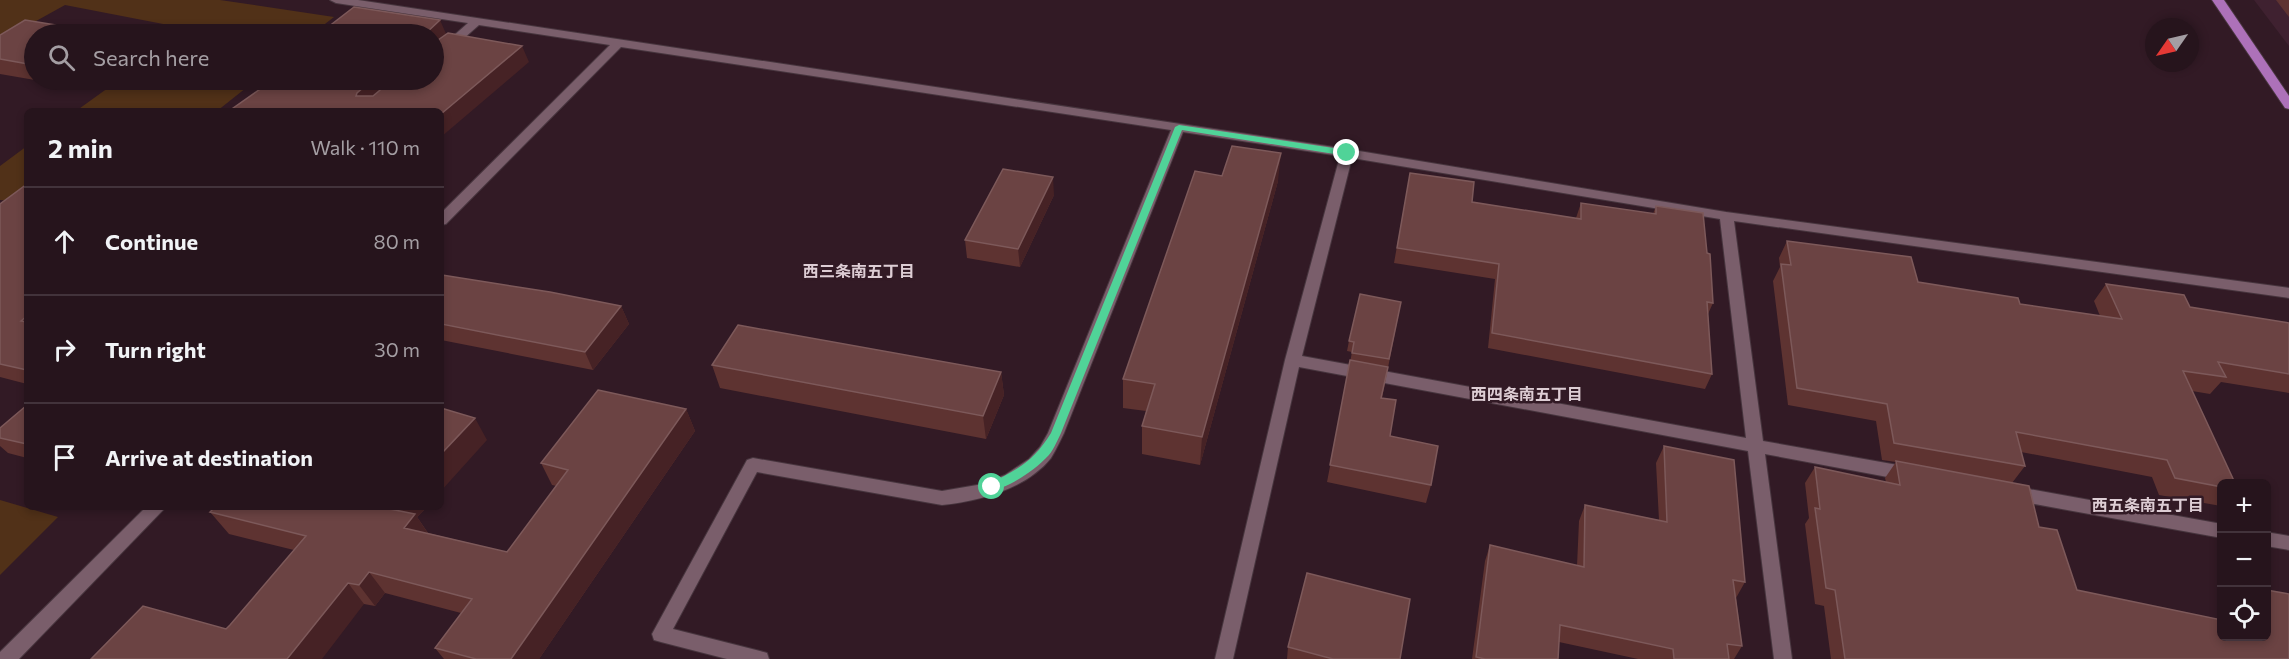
<!DOCTYPE html>
<meta charset="utf-8">
<style>
body{margin:0;font-family:Commissioner,"Noto Sans JP",sans-serif;background:#2e1d25;color:#f1f3f6}
.controls{position:absolute;right:18px;bottom:18px;display:grid;overflow:hidden;border-radius:9px;box-shadow:0 3px 9px #0003}
.controls button{width:54px;height:54px;display:grid;place-items:center;padding:0;border:0;border-bottom:2px solid #42333b;background:#26141c;color:#f1f3f6;font:30px sans-serif}
.compass{position:absolute;left:2145px;top:18px;width:54px;height:54px;border-radius:50%;background:#26141c;box-shadow:0 3px 9px #0003;rotate:236deg}
.stop{position:absolute;width:18px;height:18px;margin:-14px;border:4px solid #50d398;border-radius:50%;background:#fff}
.stop.end{background:#50d398;border-color:#fff;box-shadow:0 2px 6px #0008}
.list{margin:0;padding:0;list-style:none}
h2{display:flex;justify-content:space-between;align-items:center;height:78px;margin:0;padding:0 24px;font-size:26px}
h2 small{font-size:20px;font-weight:400;color:#a49ea3}
.list li{display:grid;grid-template-columns:39px 1fr auto;gap:18px;align-items:center;box-sizing:border-box;height:108px;padding:0 24px;border-top:2px solid #42333b}
.list b{display:block;font-size:22px;white-space:nowrap}
.list em{font-size:20px;font-style:normal;color:#a49ea3}
.icon{flex:none;width:33px;height:33px;fill:none;stroke:currentColor;stroke-width:2;stroke-linecap:round;stroke-linejoin:round}
.map{position:relative;flex:none;width:2289px;height:659px;overflow:hidden}
.search{position:absolute;background:#26141c;box-shadow:0 3px 9px #0003;left:24px;top:24px;width:420px;height:66px;display:flex;align-items:center;gap:15px;box-sizing:border-box;padding:0 21px;border-radius:33px;color:#a49ea3;font-size:22px}
.panel{position:absolute;background:#26141c;box-shadow:0 3px 9px #0003;left:24px;top:108px;width:420px;height:402px;border-radius:9px}
.map>svg:first-child{display:block}
.built{fill:#3f2130}
.green{fill:#513118}
.lines{fill:none;stroke-linecap:round;stroke-linejoin:round}
.minor-casing{stroke:#47353e;stroke-width:2}
.major-casing{stroke:#47353e;stroke-width:2}
.minor{fill:#7a5e6b;fill-rule:evenodd}
.major{fill:#ad71b9;fill-rule:evenodd}
.wall{fill:#5e3331}
.shaded-wall{fill:#462225}
.building{fill:#6b4343;stroke:#7d595a;stroke-width:1.5}
.route{fill:#50d398}
.labels{text-anchor:middle;stroke-width:5;stroke-linejoin:round;paint-order:stroke}
.neighbourhood-label{font-size:16px;font-weight:bold;fill:#ddcdd4;stroke:#321a25}
</style>
<div class="map">
<svg width="2289" height="659" viewBox="0 0 2289 659">
<rect width="100%" height="100%" fill="#321a25"/>
<!-- built -->
<path class="built" d="M 2254,0 L 2289,0 L 2289,46 Z"/>
<!-- green -->
<path class="green" d="M 0,0 L 220,0 L 334,17 L 312,34 L 181,34 L 189,29 L 65,5 L 0,41 Z
M 119,80 L 256,80 L 217,111 L 76,111 Z
M 27,146 L 27,199 L 23,202 L 0,200 L 0,166 Z
M 0,500 L 58,517 L 0,575 Z"/>
<g class="lines">
<!-- minor casing -->
<g class="minor-casing">
<path id="minor" d="M 330,0 L 358,0 L 1347,149 L 1726,212 L 2289,288 L 2289,298 L 1734,221 L 1763,441 L 1909,467 L 1915,469 L 1917,474 L 1915,479 L 1909,481 L 1765,454 L 1792,659 L 1774,659 L 1748,451 L 1299,367 L 1233,659 L 1215,659 L 1285,360 L 1340,156 L 1183,132 L 1064,433 C 1060,441 1056,450 1051,458 C 1026,489 980,501 942,505 L 757,472 L 673,629 L 760,651 L 767,653 L 769,659 L 727,659 L 661,642 L 654,640 L 652,634 L 747,460 L 753,458 L 942,491 L 983,484 L 1005,475 L 1029,459 L 1040,447 L 1048,433 L 1171,130 L 621,47 L 446,224 L 441,225 L 441,213 L 610,45 L 479,25 L 438,61 L 434,63 L 434,53 L 468,23 L 336,3 ZM 1352,158 L 1720,219 L 1746,438 L 1302,356 Z
M 2012,486 L 2222,524 L 2222,538 L 2012,500 L 2006,498 L 2004,493 L 2006,488 Z
M 146,507 L 166,507 L 19,659 L 0,659 L 0,652 Z
M 2266,532 L 2289,536 L 2289,550 L 2266,546 Z"/>
</g>
<!-- major casing -->
<g class="major-casing">
<path id="major" d="M 2212,0 L 2224,0 L 2289,96 L 2289,109 L 2285,108 Z"/>
</g>
<!-- minor -->
<use href="#minor" class="minor"/>
<!-- major -->
<use href="#major" class="major"/>
</g>
<!-- wall -->
<path class="wall" d="M 2276,0 L 2289,0 L 2289,17 Z
M 34,34 L 34,80 L 72,80 L 64,85 L 0,74 L 0,35 Z
M 1410,173 L 1472,202 L 1576,218 L 1581,203 L 1653,214 L 1656,206 L 1713,303 L 1708,314 L 1712,374 L 1705,389 L 1488,348 L 1495,279 L 1394,263 Z
M 1222,176 L 1278,181 L 1200,465 L 1142,454 L 1142,426 L 1146,411 L 1123,408 L 1123,379 Z
M 27,184 L 27,384 L 0,377 L 0,204 Z
M 1054,195 L 1020,267 L 967,258 L 965,240 Z
M 1787,241 L 1918,282 L 2020,304 L 2100,316 L 2094,301 L 2106,284 L 2190,307 L 2289,323 L 2289,393 L 2221,382 L 2210,394 L 2192,391 L 2222,483 L 2221,506 L 2159,495 L 2152,477 L 2021,452 L 2025,466 L 2012,483 L 2039,527 L 2077,590 L 2289,659 L 1831,659 L 1824,606 L 1815,604 L 1805,524 L 1809,518 L 1805,483 L 1815,467 L 1886,482 L 1885,478 L 1896,462 L 1882,460 L 1876,421 L 1788,405 L 1773,281 L 1780,267 L 1779,258 Z
M 441,276 L 621,306 L 629,324 L 593,370 L 441,340 Z
M 1401,302 L 1382,398 L 1390,436 L 1431,485 L 1426,503 L 1327,482 L 1352,352 L 1347,351 L 1349,341 Z
M 712,365 L 1001,372 L 1004,395 L 986,439 L 720,388 Z
M 27,405 L 27,458 L 8,453 L 0,446 L 0,428 Z
M 686,409 L 695,431 L 539,659 L 444,659 L 435,648 L 461,613 L 385,593 L 375,606 L 364,604 L 226,629 L 230,625 L 294,550 L 229,534 L 210,512 L 215,507 L 427,507 L 417,517 L 428,533 L 507,552 L 557,486 L 552,485 L 541,463 Z
M 1664,446 L 1745,582 L 1736,598 L 1742,646 L 1734,659 L 1638,659 L 1559,642 L 1558,659 L 1472,659 L 1485,561 L 1490,545 L 1577,566 L 1579,521 L 1585,505 L 1659,520 L 1656,463 Z
M 2222,597 L 2222,606 L 2219,599 Z
M 1288,647 L 1400,659 L 1287,659 Z"/>
<!-- shaded-wall -->
<path class="shaded-wall" d="M 440,20 L 447,36 L 434,50 L 434,34 L 425,34 Z
M 522,46 L 529,62 L 441,137 L 441,114 Z
M 60,80 L 72,80 L 64,85 Z
M 372,80 L 399,80 L 366,109 L 356,96 L 357,93 Z
M 1281,153 L 1278,181 L 1200,465 L 1202,437 Z
M 1053,177 L 1054,195 L 1020,267 L 1018,249 Z
M 621,306 L 629,324 L 593,370 L 585,352 Z
M 27,316 L 27,328 L 21,321 Z
M 1001,372 L 1004,395 L 986,439 L 983,416 Z
M 686,409 L 695,431 L 539,659 L 511,659 Z
M 475,418 L 487,440 L 441,491 L 441,454 Z
M 392,507 L 427,507 L 417,517 L 429,535 L 419,549 L 390,509 Z
M 369,572 L 385,593 L 375,606 L 359,585 Z
M 348,583 L 364,604 L 322,659 L 287,659 Z"/>
<!-- building -->
<path class="building" d="M 354,7 L 440,20 L 425,34 L 319,34 Z
M 25,20 L 106,33 L 104,34 L 34,34 L 34,65 L 0,59 L 0,35 Z
M 448,33 L 522,46 L 441,114 L 441,111 L 302,111 L 292,109 L 290,111 L 229,111 L 273,80 L 372,80 L 357,93 L 356,96 L 373,96 L 392,80 L 434,80 L 434,43 Z
M 1232,146 L 1281,153 L 1202,437 L 1142,426 L 1155,384 L 1123,379 L 1195,171 L 1222,176 Z
M 1003,169 L 1053,177 L 1018,249 L 965,240 Z
M 1410,173 L 1474,182 L 1472,202 L 1581,219 L 1581,203 L 1656,214 L 1656,206 L 1703,213 L 1707,253 L 1710,254 L 1713,303 L 1707,302 L 1712,374 L 1492,333 L 1499,264 L 1397,248 Z
M 27,184 L 27,316 L 21,321 L 27,322 L 27,370 L 0,364 L 0,204 Z
M 1787,241 L 1911,257 L 1918,282 L 2018,298 L 2020,304 L 2122,319 L 2106,284 L 2184,295 L 2190,307 L 2289,323 L 2289,374 L 2218,362 L 2226,377 L 2183,371 L 2235,483 L 2222,483 L 2222,487 L 2175,478 L 2167,460 L 2016,432 L 2025,466 L 1894,443 L 1887,404 L 1797,388 L 1781,264 L 1791,265 Z
M 442,275 L 550,292 L 621,306 L 585,352 L 441,324 L 441,276 Z
M 1360,294 L 1401,302 L 1389,359 L 1352,353 L 1354,342 L 1349,341 Z
M 738,325 L 1001,372 L 983,416 L 712,365 Z
M 1350,360 L 1388,367 L 1381,398 L 1396,400 L 1390,436 L 1438,446 L 1431,485 L 1330,465 Z
M 598,390 L 686,409 L 511,659 L 476,659 L 435,648 L 472,599 L 369,572 L 359,585 L 348,583 L 287,659 L 91,659 L 143,606 L 226,629 L 230,625 L 306,536 L 210,512 L 215,507 L 392,507 L 390,509 L 415,514 L 404,528 L 507,552 L 568,470 L 541,463 Z
M 27,405 L 27,444 L 0,438 L 0,428 Z
M 441,408 L 475,418 L 441,454 Z
M 1664,446 L 1734,460 L 1745,582 L 1733,580 L 1742,646 L 1727,644 L 1729,659 L 1674,659 L 1673,649 L 1560,625 L 1558,659 L 1485,659 L 1476,657 L 1490,545 L 1584,567 L 1585,505 L 1667,522 Z
M 1896,461 L 2029,486 L 2039,527 L 2057,530 L 2077,590 L 2222,620 L 2222,636 L 2266,636 L 2266,590 L 2289,594 L 2289,659 L 1845,659 L 1835,590 L 1826,588 L 1815,508 L 1820,509 L 1815,467 L 1900,485 Z
M 1307,573 L 1410,599 L 1400,659 L 1333,659 L 1288,647 Z"/>
<!-- route -->
<path class="route" d="M 1179,125 L 1347,150 L 1351,153 L 1347,156 L 1182,130 L 1061,433 C 1057,441 1053,452 1046,458 C 1036,469 1002,493 988,490 L 988,484 C 1017,470 1034,461 1051,433 L 1175,127 Z"/>
<g class="labels">
<!-- neighbourhood labels -->
<g class="neighbourhood-label">
<text x="859" y="277">西三条南五丁目</text>
<text x="1527" y="400">西四条南五丁目</text>
<text x="2148" y="511">西五条南五丁目</text>
</g>
</g>
</svg>
<div class="controls">
<button>+</button>
<button>−</button>
<button><svg class="icon" aria-label="locate" viewBox="0 0 24 24"><circle cx="12" cy="12" r="6"/><path d="M12 2v4M12 18v4M2 12h4M18 12h4"/></svg></button>
</div>
<svg class="compass" viewBox="-18 -18 36 36"><path d="M0-13l5 13h-10z" fill="#e53935"/><path d="M0 13l5-13h-10z" fill="#a49ea3"/></svg>
<div class="stop" style="left:992px;top:487px"></div>
<div class="stop end" style="left:1347px;top:153px"></div>
<div class="search"><svg class="icon" aria-label="search" viewBox="0 0 24 24"><circle cx="10" cy="10" r="6"/><path d="M15 15l6 6"/></svg>Search here</div>
<section class="panel">
<h2>2 min<small>Walk · 110 m</small></h2>
<ul class="list">
<li><svg class="icon" aria-label="ahead" viewBox="0 0 24 24"><path d="M12 20V5M6 11l6-6 6 6"/></svg><div><b>Continue</b></div><em>80 m</em></li>
<li><svg class="icon" aria-label="right" viewBox="0 0 24 24"><path d="M7 20v-9h11M14 6l5 5-5 5"/></svg><div><b>Turn right</b></div><em>30 m</em></li>
<li><svg class="icon" aria-label="arrive" viewBox="0 0 24 24"><path d="M6 21V4h12l-3 4 3 4H6"/></svg><div><b>Arrive at destination</b></div></li>
</ul>
</section>
</div>
